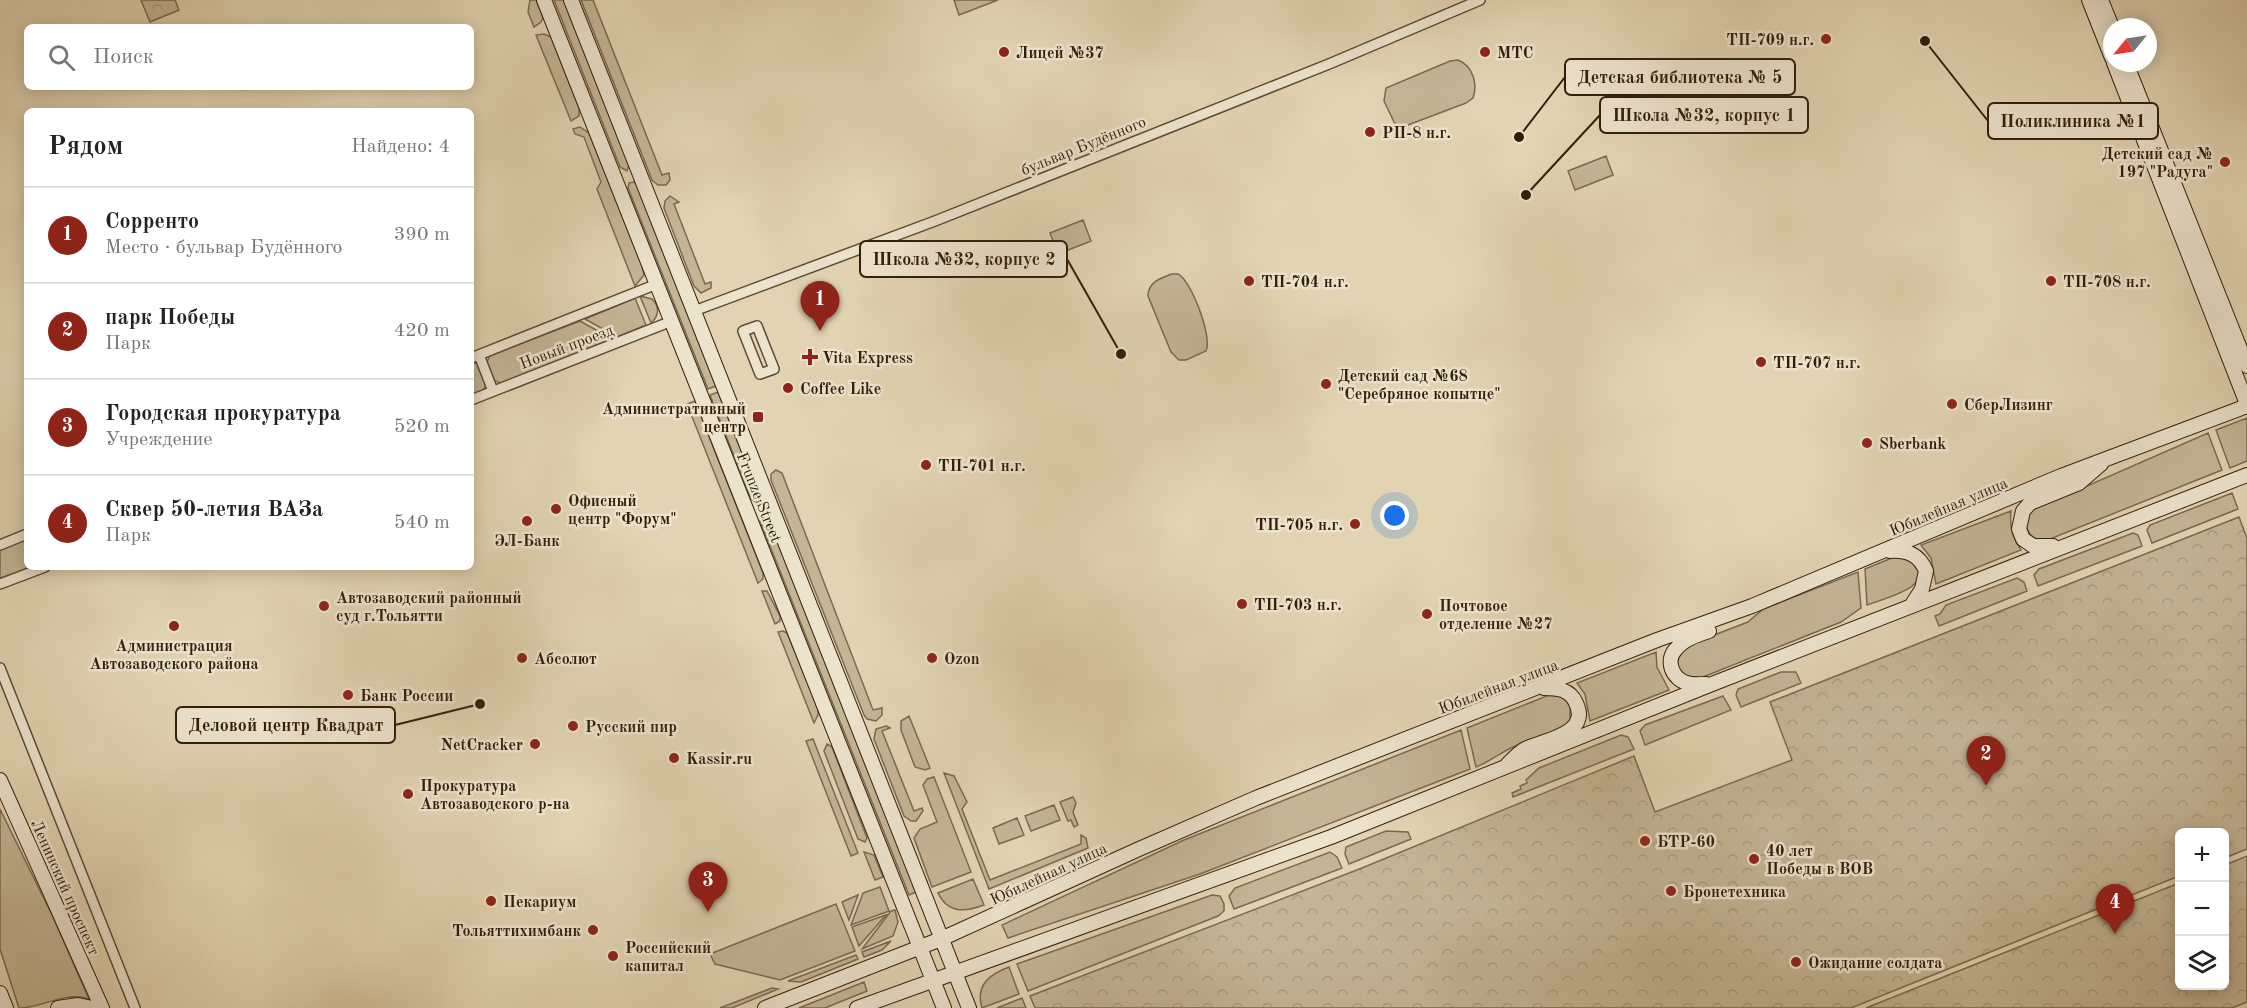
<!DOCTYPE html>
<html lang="ru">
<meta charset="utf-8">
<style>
body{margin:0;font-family:"Old Standard TT",serif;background:#f2f2f2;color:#222}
.controls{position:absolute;right:18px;bottom:18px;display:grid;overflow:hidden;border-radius:9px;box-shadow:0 3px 15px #0003}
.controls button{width:54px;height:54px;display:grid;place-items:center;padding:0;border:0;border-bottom:2px solid #e0e0e0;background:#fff;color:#222;font:30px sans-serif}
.compass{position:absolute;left:2103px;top:18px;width:54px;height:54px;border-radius:50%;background:#fff;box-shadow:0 3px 15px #0003;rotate:240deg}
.you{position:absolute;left:1395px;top:516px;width:21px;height:21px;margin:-15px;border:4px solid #fff;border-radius:50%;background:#1a73e8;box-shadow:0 0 0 9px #1a73e833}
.badge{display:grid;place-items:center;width:39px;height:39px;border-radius:50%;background:#8f2418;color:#fff;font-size:20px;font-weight:700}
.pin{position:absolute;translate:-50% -50px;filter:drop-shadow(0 2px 3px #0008)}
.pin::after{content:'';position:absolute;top:32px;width:21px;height:18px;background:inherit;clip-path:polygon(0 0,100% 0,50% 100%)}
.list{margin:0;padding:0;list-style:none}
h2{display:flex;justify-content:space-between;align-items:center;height:78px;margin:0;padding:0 24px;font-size:26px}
h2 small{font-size:20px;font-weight:400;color:#767676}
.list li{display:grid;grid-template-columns:39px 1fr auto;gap:18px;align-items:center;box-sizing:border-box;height:96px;padding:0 24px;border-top:2px solid #e0e0e0}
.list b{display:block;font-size:22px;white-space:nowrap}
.list p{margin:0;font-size:20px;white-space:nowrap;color:#767676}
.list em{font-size:20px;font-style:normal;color:#767676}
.icon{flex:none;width:33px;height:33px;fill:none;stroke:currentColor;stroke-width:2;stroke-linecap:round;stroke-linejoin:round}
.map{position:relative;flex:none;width:2247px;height:1008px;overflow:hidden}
.search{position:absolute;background:#fff;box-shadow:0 3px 15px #0003;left:24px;top:24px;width:450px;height:66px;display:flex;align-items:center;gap:15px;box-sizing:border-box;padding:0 21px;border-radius:9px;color:#767676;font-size:22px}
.panel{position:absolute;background:#fff;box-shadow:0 3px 15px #0003;left:24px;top:108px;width:450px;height:462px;border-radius:9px}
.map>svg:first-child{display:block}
.grass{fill:#c4b595;stroke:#7a6a50;stroke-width:1.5}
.park{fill:url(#park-crowns);stroke:#7a6a50;stroke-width:1.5}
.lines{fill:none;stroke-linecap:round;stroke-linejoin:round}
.street-casing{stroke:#5d4c34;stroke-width:12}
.secondary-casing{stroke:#311e0a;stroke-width:16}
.street{stroke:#ece3cd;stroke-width:9}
.secondary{stroke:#ece3cd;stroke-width:14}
.poi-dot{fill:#8f2418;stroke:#ece3cd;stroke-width:2}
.labels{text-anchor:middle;stroke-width:5;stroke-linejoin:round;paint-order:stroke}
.poi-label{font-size:16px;font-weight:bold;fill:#311e0a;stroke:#ece3cd;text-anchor:start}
.street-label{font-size:16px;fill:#311e0a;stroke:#ece3cd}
.leader{fill:none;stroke:#311e0a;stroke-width:2}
.callout-dot{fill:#311e0a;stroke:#ece3cd;stroke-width:2}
.callout{fill:#ece3cd;stroke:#311e0a;stroke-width:2}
.callout-label{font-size:18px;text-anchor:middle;font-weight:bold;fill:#311e0a}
</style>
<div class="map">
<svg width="2247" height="1008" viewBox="0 0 2247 1008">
<defs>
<pattern id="park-crowns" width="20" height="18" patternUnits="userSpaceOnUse" patternTransform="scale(1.5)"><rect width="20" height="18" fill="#c4b595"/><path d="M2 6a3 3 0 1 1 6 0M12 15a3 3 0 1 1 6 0" fill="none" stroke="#a99b7f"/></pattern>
</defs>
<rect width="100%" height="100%" fill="#e2d4b2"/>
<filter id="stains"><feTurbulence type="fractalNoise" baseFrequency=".00333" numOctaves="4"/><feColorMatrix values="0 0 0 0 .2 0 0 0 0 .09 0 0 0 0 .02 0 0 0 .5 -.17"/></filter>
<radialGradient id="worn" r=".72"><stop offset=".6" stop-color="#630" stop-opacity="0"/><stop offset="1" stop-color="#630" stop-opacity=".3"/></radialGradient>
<!-- grass -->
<path class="grass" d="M 530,0 L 536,0 L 543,17 L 541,22 L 534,27 L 528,12 Z
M 554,0 L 564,0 L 629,165 L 627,171 L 620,167 Z
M 581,0 L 593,0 L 662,175 L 669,173 L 670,180 L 666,185 L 658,185 L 652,180 Z
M 954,0 L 998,0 L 959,15 Z
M 544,34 L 551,37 L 579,108 L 579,116 L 571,121 L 536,35 Z
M 1458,60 C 1473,66 1478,84 1473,98 L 1466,103 L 1408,125 L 1395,124 L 1384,101 L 1386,88 L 1450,61 Z
M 580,127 L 589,133 L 642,266 L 644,275 L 635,286 L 597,189 L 601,182 L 584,137 L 575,134 L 573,129 Z
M 1606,156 L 1613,175 L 1575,190 L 1568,171 Z
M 633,182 L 637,184 L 716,386 L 708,389 L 628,188 L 629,183 Z
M 670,196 L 679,202 L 674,204 L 705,284 L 711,282 L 711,288 L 701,293 L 694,286 L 664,208 L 665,201 Z
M 1083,220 L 1091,241 L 1058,254 L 1050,233 Z
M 1172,274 L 1178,274 C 1191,280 1213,338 1206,351 L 1186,360 L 1179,360 L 1171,352 L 1148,296 C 1148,282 1161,278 1172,274 Z
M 640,296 L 652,299 C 660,307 659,316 651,323 Z
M 635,298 L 646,325 L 617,337 L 585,319 Z
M 580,321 L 612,339 L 501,383 L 495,381 L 487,362 L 490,355 Z
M 473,362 L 478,364 L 486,385 L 483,391 L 471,395 Z
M 718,392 L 760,498 L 758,503 L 751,499 L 710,395 Z
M 695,401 L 763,573 L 763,579 L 758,583 L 687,404 Z
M 2247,418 L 2247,461 L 2230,468 L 2216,430 Z
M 2208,433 L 2222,470 L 2045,541 C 2028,540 2020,523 2032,510 Z
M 776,470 L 782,473 L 873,710 L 882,708 L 882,715 L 876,721 L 867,719 L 864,715 L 771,480 L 771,474 Z
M 2232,493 L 2238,509 L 2152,543 L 2147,530 L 2150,525 Z
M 2011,511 C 2009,526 2012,538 2021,550 L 1936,584 L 1931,558 L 1921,545 Z
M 763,515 L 768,517 L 916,892 L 909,895 L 760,521 Z
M 2133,533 L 2138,535 L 2142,546 L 2038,586 L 2034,575 L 2039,569 Z
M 27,538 L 27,567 L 34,567 L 0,581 L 0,549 Z
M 1894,557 L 1908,557 C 1942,586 1888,597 1867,605 L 1865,569 Z
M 1858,572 L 1861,608 L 1841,622 L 1698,679 L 1691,679 L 1680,674 L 1674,659 L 1688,645 L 1748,622 L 1763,609 Z
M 2017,578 L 2024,582 L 2027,591 L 1939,626 L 1935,616 L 1940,614 L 1946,605 Z
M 762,591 L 767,591 L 780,616 L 780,621 L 775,624 Z
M 783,631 L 787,633 L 818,708 L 818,715 L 814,723 L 778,632 Z
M 1656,652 L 1657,667 L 1669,690 L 1590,721 L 1585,694 L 1577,683 Z
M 1781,672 L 1796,672 L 1801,683 L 1741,707 L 1736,695 L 1738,689 Z
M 1554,693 L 1564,697 L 1570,703 L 1570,722 C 1554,735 1532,738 1513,747 C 1500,753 1489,762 1476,767 L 1467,728 Z
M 1723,696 L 1731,710 L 1645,745 L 1640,731 L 1645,725 Z
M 909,716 L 930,768 L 925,770 L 915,767 L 901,730 L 901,721 Z
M 886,726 L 890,728 L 882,731 L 914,811 L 922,808 L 923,811 L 916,821 L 911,821 L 904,816 L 874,739 L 876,729 Z
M 1461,730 L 1470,769 L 1200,874 L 1008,938 L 1002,925 L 1184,840 Z
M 1621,735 L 1628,737 L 1634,749 L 1513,797 L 1512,793 L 1521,789 L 1520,786 L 1527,783 L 1526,780 L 1539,768 Z
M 813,739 L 858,853 L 851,856 L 806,741 Z
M 827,744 L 832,747 L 867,838 L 865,842 L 858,839 L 824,751 Z
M 944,773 L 954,776 L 967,802 L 962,809 L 990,880 L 1081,844 L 1081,835 L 1086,838 L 1088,848 L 989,889 Z
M 934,777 L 971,872 L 932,887 L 914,838 L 920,829 L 937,822 L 923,785 L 927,779 Z
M 1073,797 L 1076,803 L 1073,812 L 1078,825 L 1074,827 L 1071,820 L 1068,821 L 1060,802 Z
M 1054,805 L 1060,820 L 1031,831 L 1025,816 Z
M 0,809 L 52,915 L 89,999 C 62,991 44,1008 19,1008 L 0,949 Z
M 1017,818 L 1024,835 L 999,844 L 993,828 Z
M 1386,831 L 1408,832 L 1411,839 L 1349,864 L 1345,854 L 1346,847 Z
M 864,852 L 874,855 L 883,877 L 875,880 Z
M 1330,852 L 1337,857 L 1342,868 L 1234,909 L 1229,896 L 1235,888 Z
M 973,879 L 984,905 C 965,912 948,914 938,893 Z
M 880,887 L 889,911 L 851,925 L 863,893 Z
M 858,895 L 849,920 L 842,902 Z
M 1212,895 L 1220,896 L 1224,904 L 1224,911 L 1218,916 L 1028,991 L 1017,964 Z
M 836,904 L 855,951 L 780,980 L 715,964 L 710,954 Z
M 895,910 L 898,922 L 893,936 L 862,949 L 891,911 Z
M 886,915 L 859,946 L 852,927 Z
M 891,941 L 882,950 L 864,957 L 862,952 Z
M 856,955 L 858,959 L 801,982 L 788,981 Z
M 1009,967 L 1019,994 L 982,1008 C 975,985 990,974 1009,967 Z
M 864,982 L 867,991 L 825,1008 L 799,1008 Z
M 772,988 L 778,989 L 732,1008 L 720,1008 Z
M 1022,998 L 1026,1008 L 997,1008 Z"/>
<!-- park -->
<path class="park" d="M 141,0 L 175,0 L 179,10 L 150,22 Z
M 2239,517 L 2247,538 L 2247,849 L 2225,858 L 2224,832 L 2180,832 L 2179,876 L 1851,1008 L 1035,1008 L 1030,996 L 1362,868 L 1634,756 L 1655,812 L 1792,760 L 1770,702 Z
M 2247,856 L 2247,1002 L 2232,1008 L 1866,1008 L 2179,883 L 2180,986 L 2224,986 L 2225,865 Z"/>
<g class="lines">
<!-- street casing -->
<g class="street-casing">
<path id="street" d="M 694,311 L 935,221 L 1329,64 L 1480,0
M 757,326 L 774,369 L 760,374 L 743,331 Z
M 479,355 L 493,391
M 471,358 L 657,284
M 471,400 L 672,321
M 0,545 L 27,534
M 0,584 L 45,567
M 0,668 L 135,1008"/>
</g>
<!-- secondary casing -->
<g class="secondary-casing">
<path id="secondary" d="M 544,0 L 944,1008
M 571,0 L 969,1008
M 2089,0 L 2112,58
M 2101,0 L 2112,27
M 2114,63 L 2247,404
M 2126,63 L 2247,366
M 2053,546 L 2033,546 L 2023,539 L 2019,529 L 2023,511 L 2030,503 L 2079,483 L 2101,464
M 1890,551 C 1907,550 1919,554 1926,571 L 1922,589 L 1911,606
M 1706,684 C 1700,684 1692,685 1687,683 C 1672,679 1665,660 1676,649 C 1684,639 1697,635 1709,631
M 1507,765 C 1512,760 1518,753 1525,749 C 1544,740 1591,734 1576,703 C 1570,689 1557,688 1544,688
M 0,780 L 102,1008
M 0,993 L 6,1008
M 58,1008 L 78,1005 L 92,1008
M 765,1008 L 941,939 L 1139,849 L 1256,798 L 1657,640 L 1752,606 L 2061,476 L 2247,406
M 857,1008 L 1331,837 L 1712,684 L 2247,475"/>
</g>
<!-- street -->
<use href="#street" class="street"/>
<!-- secondary -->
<use href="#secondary" class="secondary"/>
</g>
<!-- markers -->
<g class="poi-dot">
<circle cx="1826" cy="39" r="6"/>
<circle cx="1004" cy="52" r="6"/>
<circle cx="1485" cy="52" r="6"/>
<circle cx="1370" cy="132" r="6"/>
<circle cx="2225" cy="162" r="6"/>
<circle cx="1249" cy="281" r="6"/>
<circle cx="2051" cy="281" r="6"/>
<path d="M807 348h6v6h6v6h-6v6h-6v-6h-6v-6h6z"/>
<circle cx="1761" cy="362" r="6"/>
<circle cx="1326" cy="384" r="6"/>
<circle cx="788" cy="388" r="6"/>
<circle cx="1952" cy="404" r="6"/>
<rect x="752" y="411" width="12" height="12" rx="3"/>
<circle cx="1867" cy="443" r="6"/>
<circle cx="926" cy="465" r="6"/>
<circle cx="556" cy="509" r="6"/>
<circle cx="527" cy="521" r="6"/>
<circle cx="1355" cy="524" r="6"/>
<circle cx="1242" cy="604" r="6"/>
<circle cx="324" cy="606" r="6"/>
<circle cx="1427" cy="614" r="6"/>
<circle cx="174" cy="626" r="6"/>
<circle cx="522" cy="658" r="6"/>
<circle cx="932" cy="658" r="6"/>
<circle cx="348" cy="695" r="6"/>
<circle cx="573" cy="726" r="6"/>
<circle cx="535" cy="744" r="6"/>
<circle cx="674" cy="758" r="6"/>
<circle cx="408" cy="794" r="6"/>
<circle cx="1645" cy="841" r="6"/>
<circle cx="1754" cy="859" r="6"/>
<circle cx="1671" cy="891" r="6"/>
<circle cx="491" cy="901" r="6"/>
<circle cx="593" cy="930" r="6"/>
<circle cx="613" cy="956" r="6"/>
<circle cx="1796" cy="962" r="6"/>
</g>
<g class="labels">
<!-- poi labels -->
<g class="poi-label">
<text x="1814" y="45" text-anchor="end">ТП-709 н.г.</text>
<text x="1016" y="58">Лицей №37</text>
<text x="1497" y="58">МТС</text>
<text x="1382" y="138">РП-8 н.г.</text>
<text x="2213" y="159" text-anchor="end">Детский сад №<tspan x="2213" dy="18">197 "Радуга"</tspan></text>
<text x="1261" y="287">ТП-704 н.г.</text>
<text x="2063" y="287">ТП-708 н.г.</text>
<text x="822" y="363">Vita Express</text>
<text x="1773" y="368">ТП-707 н.г.</text>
<text x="1338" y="381">Детский сад №68<tspan x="1338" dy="18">"Серебряное копытце"</tspan></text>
<text x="800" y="394">Coffee Like</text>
<text x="1964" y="410">СберЛизинг</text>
<text x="746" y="414" text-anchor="end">Административный<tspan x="746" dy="18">центр</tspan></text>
<text x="1879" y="449">Sberbank</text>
<text x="938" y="471">ТП-701 н.г.</text>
<text x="568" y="506">Офисный<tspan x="568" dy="18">центр "Форум"</tspan></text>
<text x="1343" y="530" text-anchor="end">ТП-705 н.г.</text>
<text x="527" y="546" text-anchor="middle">ЭЛ-Банк</text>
<text x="336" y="603">Автозаводский районный<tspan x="336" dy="18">суд г.Тольятти</tspan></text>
<text x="1254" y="610">ТП-703 н.г.</text>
<text x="1439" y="611">Почтовое<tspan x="1439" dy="18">отделение №27</tspan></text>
<text x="174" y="651" text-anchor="middle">Администрация<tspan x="174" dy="18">Автозаводского района</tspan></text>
<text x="534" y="664">Абсолют</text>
<text x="944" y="664">Ozon</text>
<text x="360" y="701">Банк России</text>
<text x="585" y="732">Русский пир</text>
<text x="523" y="750" text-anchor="end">NetCracker</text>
<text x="686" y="764">Kassir.ru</text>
<text x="420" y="791">Прокуратура<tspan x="420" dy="18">Автозаводского р-на</tspan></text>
<text x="1657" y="847">БТР-60</text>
<text x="1766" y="856">40 лет<tspan x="1766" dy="18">Победы в ВОВ</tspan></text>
<text x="1683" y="897">Бронетехника</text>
<text x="503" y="907">Пекариум</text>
<text x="581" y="936" text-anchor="end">Тольяттихимбанк</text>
<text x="625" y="953">Российский<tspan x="625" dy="18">капитал</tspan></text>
<text x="1808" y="968">Ожидание солдата</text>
</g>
<!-- street labels -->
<g class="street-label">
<text transform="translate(1083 145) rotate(-22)" y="6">бульвар Будённого</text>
<text transform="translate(566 346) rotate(-21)" y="6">Новый проезд</text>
<text transform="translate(760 497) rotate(68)" y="6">Frunze Street</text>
<text transform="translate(1948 506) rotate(-23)" y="6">Юбилейная улица</text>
<text transform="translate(1498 686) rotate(-21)" y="6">Юбилейная улица</text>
<text transform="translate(1048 873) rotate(-25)" y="6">Юбилейная улица</text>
<text transform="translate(66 887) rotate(66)" y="6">Ленинский проспект</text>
</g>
</g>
<!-- callouts -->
<path class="leader" d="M1519 137L1565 77M1526 195L1600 115M1925 41L1988 121M1121 354L1067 259M480 704L395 725"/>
<g class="callout-dot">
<circle cx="1519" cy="137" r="6"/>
<circle cx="1526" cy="195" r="6"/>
<circle cx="1925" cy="41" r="6"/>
<circle cx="1121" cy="354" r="6"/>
<circle cx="480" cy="704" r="6"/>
</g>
<g class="callout">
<rect x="1565" y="59" width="230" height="36" rx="6"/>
<rect x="1600" y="97" width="208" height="36" rx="6"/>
<rect x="1988" y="103" width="170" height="36" rx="6"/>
<rect x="860" y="241" width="207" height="36" rx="6"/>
<rect x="176" y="707" width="219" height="36" rx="6"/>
</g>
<g class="callout-label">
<text x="1680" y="83">Детская библиотека № 5</text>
<text x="1704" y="121">Школа №32, корпус 1</text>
<text x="2073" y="127">Поликлиника №1</text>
<text x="964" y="265">Школа №32, корпус 2</text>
<text x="286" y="731">Деловой центр Квадрат</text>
</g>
<rect width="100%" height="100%" filter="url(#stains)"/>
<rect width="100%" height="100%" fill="url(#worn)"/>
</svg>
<div class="controls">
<button>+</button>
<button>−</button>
<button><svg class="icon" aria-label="layers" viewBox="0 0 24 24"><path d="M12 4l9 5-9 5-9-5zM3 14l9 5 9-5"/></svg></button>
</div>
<svg class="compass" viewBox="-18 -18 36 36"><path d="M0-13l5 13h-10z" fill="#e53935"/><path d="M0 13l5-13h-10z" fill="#767676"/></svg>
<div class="you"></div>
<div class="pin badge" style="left:820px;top:331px">1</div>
<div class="pin badge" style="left:1986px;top:786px">2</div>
<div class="pin badge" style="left:708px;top:912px">3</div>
<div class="pin badge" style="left:2115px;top:934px">4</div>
<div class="search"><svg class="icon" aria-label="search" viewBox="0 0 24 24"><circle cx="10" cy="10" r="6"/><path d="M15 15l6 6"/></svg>Поиск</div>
<section class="panel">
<h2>Рядом<small>Найдено: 4</small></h2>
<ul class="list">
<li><span class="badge">1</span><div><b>Сорренто</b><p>Место · бульвар Будённого</p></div><em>390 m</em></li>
<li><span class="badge">2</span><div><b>парк Победы</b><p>Парк</p></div><em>420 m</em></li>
<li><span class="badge">3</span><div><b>Городская прокуратура</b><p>Учреждение</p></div><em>520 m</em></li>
<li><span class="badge">4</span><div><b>Сквер 50-летия ВАЗа</b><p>Парк</p></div><em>540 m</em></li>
</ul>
</section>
</div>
